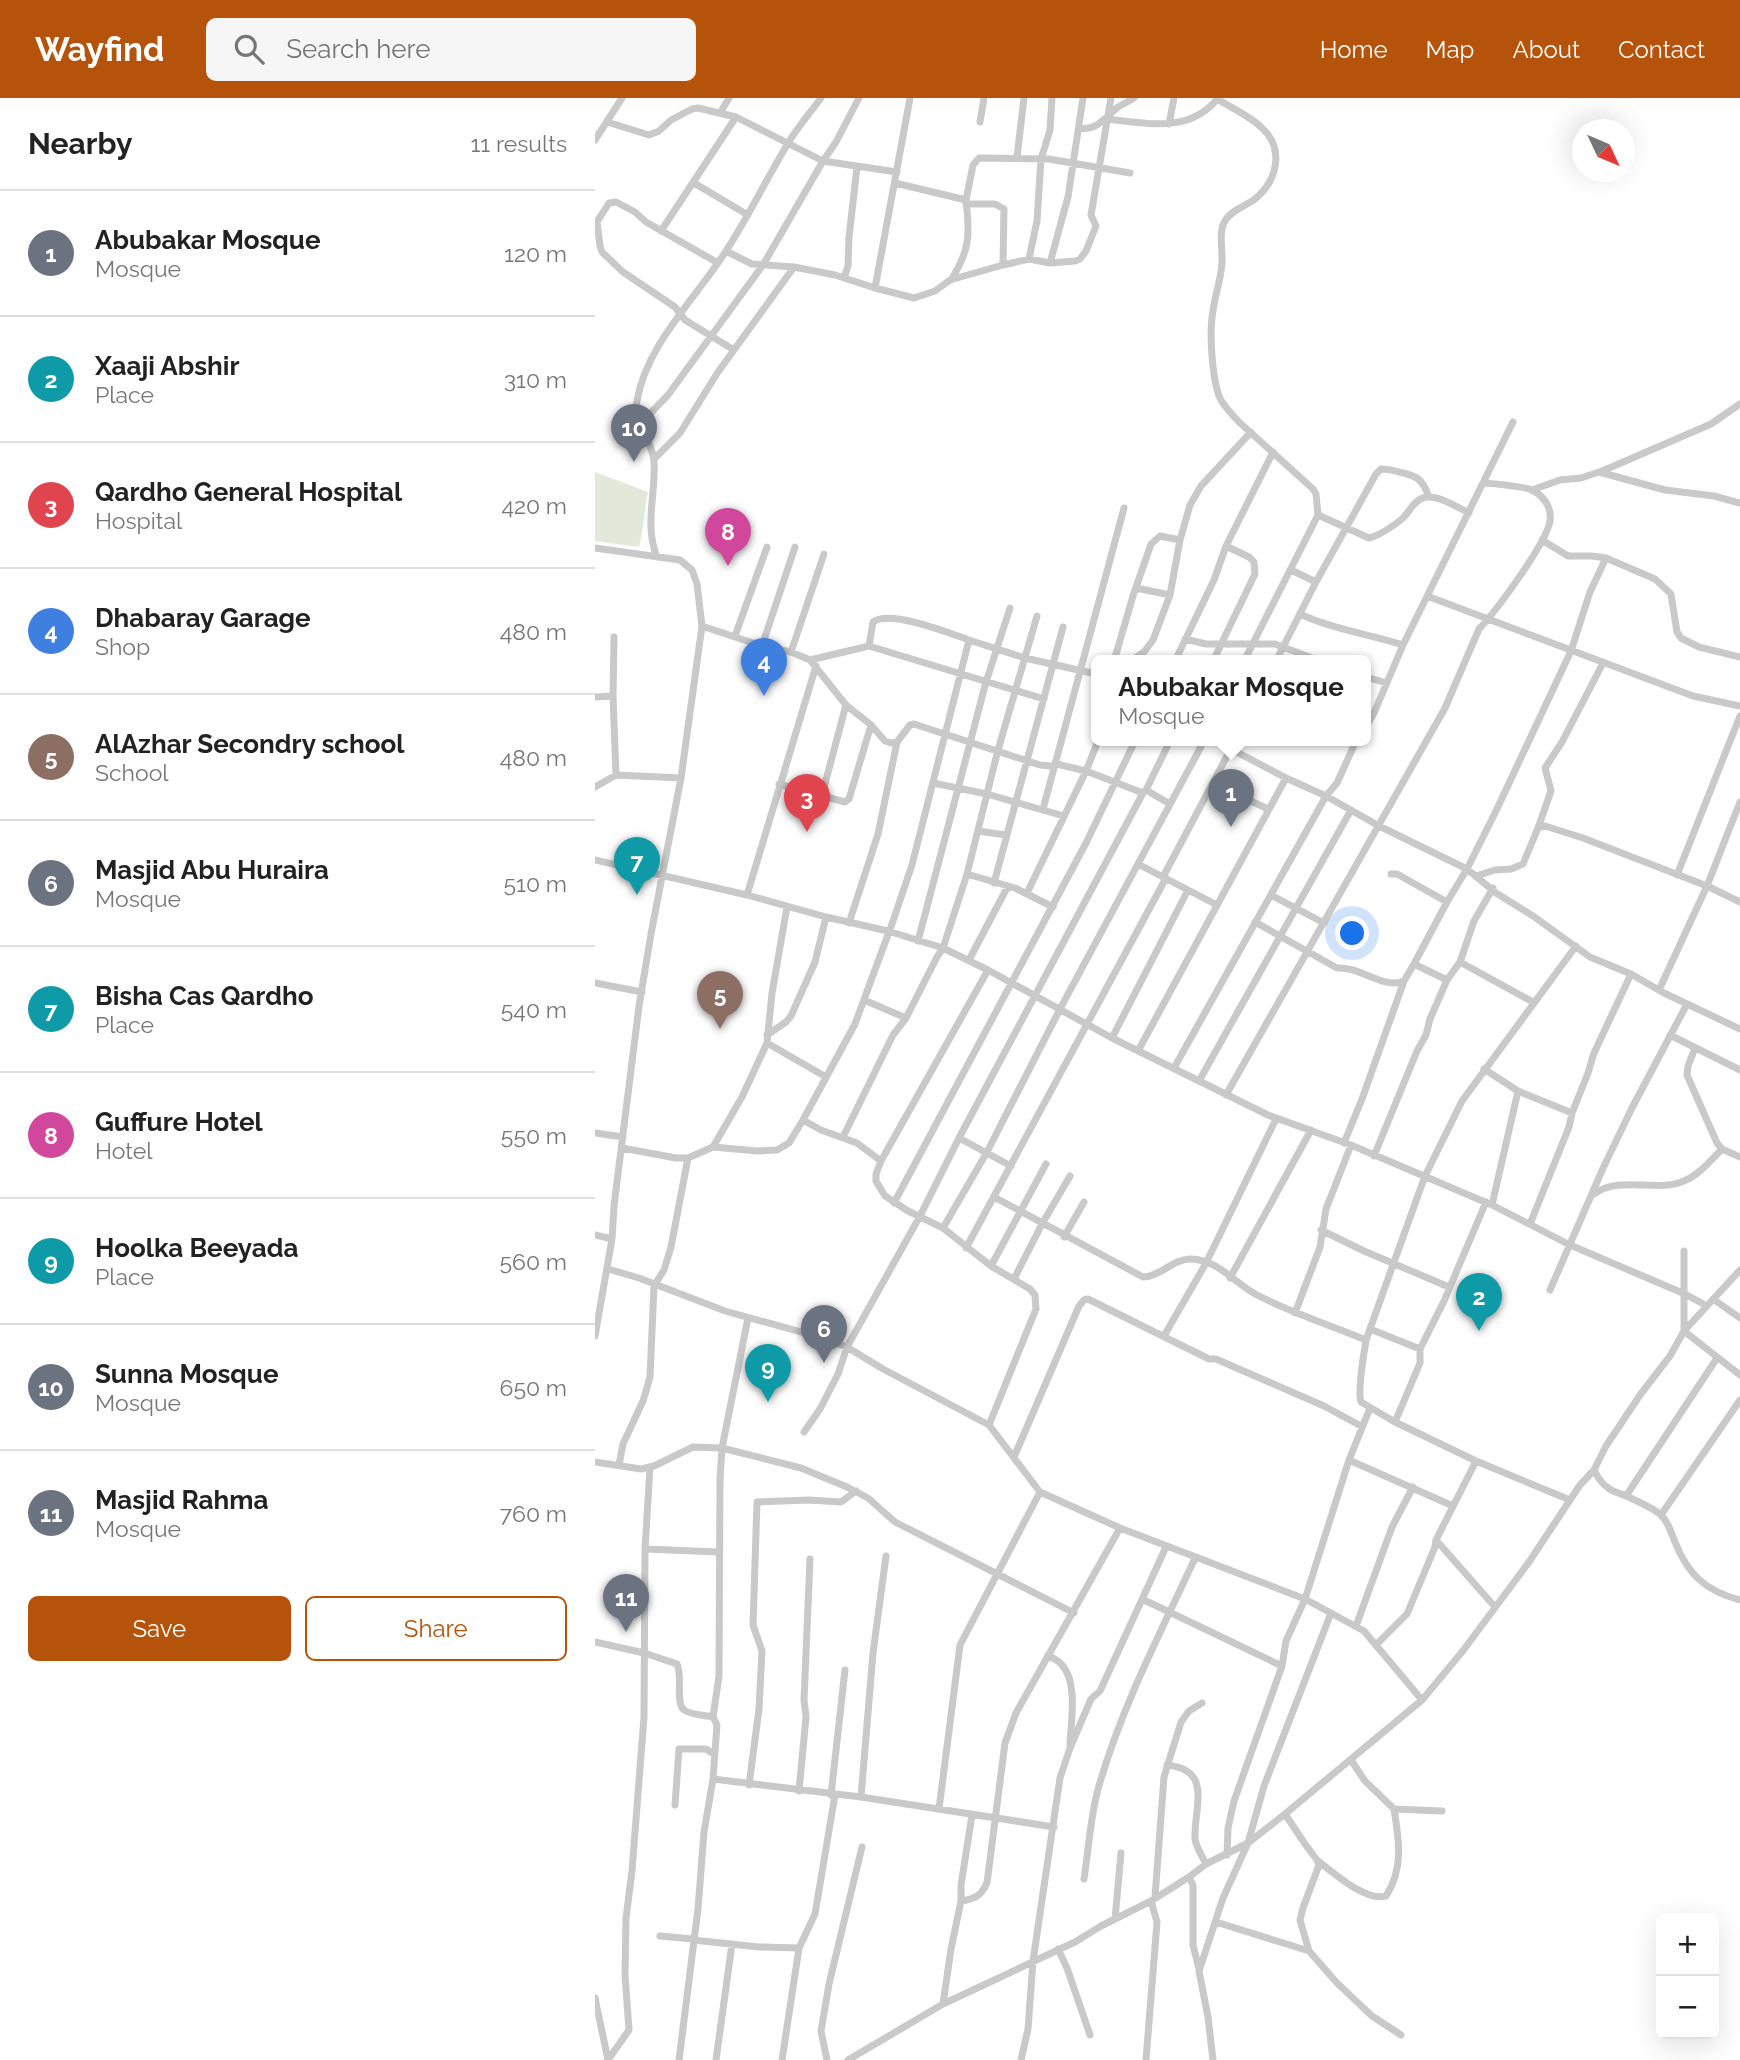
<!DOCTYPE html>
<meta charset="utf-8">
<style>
body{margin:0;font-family:Raleway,sans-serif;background:#f6f6f6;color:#222}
.controls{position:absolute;right:21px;bottom:21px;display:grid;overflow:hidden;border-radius:10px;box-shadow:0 7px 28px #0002}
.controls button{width:63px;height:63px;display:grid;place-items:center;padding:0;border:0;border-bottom:2px solid #e0e0e0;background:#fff;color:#222;font:35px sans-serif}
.compass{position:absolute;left:977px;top:21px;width:63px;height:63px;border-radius:50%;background:#fff;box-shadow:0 7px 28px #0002;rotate:134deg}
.you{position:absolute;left:758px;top:836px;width:24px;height:24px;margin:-18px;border:5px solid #fff;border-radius:50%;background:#1a73e8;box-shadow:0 0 0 10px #1a73e833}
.badge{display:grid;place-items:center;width:46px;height:46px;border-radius:50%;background:#b45309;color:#fff;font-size:23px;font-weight:700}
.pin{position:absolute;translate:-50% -58px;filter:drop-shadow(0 2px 4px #0008)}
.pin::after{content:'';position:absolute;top:37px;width:24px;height:21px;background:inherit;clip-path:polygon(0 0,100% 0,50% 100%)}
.popup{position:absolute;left:496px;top:557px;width:280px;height:91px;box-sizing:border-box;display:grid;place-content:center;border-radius:10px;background:#fff;filter:drop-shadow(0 2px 5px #0005);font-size:23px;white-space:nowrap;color:#767676}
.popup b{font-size:26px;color:#222}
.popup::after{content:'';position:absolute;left:50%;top:100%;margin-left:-14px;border:14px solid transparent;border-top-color:#fff}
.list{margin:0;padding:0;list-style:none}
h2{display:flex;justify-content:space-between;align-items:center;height:91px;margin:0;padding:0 28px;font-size:30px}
h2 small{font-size:23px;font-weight:400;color:#767676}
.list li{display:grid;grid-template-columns:46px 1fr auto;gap:21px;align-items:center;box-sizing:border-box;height:126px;padding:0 28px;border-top:2px solid #e0e0e0}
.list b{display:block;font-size:26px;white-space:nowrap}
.list p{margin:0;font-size:23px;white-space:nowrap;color:#767676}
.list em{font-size:23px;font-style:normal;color:#767676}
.actions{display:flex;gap:14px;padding:21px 28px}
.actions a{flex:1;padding:16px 0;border:2px solid #b45309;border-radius:10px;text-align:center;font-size:24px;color:#b45309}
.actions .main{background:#b45309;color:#fff}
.icon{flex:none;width:38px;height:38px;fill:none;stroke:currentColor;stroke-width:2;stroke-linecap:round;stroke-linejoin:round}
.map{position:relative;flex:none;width:1145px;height:1962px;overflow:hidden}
header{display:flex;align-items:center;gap:42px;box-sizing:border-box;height:98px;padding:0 35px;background:#b45309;color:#fff}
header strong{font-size:33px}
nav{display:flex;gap:38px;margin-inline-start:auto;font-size:24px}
.search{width:490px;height:63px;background:#f6f6f6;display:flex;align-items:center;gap:18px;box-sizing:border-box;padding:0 24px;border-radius:10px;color:#767676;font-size:26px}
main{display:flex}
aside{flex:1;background:#fff}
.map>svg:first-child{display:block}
.green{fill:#e2e9db}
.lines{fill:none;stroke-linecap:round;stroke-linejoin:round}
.street{stroke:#c9c9c9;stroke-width:7}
</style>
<header>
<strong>Wayfind</strong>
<div class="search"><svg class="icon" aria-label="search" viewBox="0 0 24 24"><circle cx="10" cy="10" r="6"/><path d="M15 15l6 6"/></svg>Search here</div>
<nav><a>Home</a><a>Map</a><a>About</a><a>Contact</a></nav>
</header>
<main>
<aside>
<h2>Nearby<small>11 results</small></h2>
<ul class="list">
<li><span class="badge" style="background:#6b7280">1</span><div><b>Abubakar Mosque</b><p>Mosque</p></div><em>120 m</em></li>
<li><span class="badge" style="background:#0f9aa8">2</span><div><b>Xaaji Abshir</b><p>Place</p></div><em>310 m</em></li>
<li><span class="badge" style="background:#e0444e">3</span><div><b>Qardho General Hospital</b><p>Hospital</p></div><em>420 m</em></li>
<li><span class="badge" style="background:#3f7fe0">4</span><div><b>Dhabaray Garage</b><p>Shop</p></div><em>480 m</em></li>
<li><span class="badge" style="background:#8d6e63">5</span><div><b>AlAzhar Secondry school</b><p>School</p></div><em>480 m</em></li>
<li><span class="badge" style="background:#6b7280">6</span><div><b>Masjid Abu Huraira</b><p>Mosque</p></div><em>510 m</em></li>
<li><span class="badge" style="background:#0f9aa8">7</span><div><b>Bisha Cas Qardho</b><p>Place</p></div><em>540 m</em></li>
<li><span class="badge" style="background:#d1479c">8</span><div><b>Guffure Hotel</b><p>Hotel</p></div><em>550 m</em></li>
<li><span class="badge" style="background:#0f9aa8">9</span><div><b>Hoolka Beeyada</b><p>Place</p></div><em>560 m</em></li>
<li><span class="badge" style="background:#6b7280">10</span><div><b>Sunna Mosque</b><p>Mosque</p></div><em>650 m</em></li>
<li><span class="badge" style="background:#6b7280">11</span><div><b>Masjid Rahma</b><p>Mosque</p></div><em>760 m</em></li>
</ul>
<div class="actions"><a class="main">Save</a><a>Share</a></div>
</aside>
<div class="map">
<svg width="1145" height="1962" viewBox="0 0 1145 1962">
<rect width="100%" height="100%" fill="#fff"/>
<!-- green -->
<path class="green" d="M 0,374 L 53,394 C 49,412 49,431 44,449 L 0,443 Z"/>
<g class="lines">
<!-- street -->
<path class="street" d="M 622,1 C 637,10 655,18 667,30 C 690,51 682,83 660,101 C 651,108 636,112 630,123 C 623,134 628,152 627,165 C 626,181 620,197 618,213 C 614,235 617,278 624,298 C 628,308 637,316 644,324 L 718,391 L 721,396 L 723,417 L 649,563
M 125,15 L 134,0
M 512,21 C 551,25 595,36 623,0
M 12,24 L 54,37 L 64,33 L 76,22 L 97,11 L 103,10 L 141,19 L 228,63 L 302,74
M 385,24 L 389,0
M 574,26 L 579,0
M 484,30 C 503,33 510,19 523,9 C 528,6 534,3 539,0
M 0,42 L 27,0
M 422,59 L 429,0
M 99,85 L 153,117
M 300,85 L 371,102 C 375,137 375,152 356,182
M 371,102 L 378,67 L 384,60 L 454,61 L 535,75
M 371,106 L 400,106 L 409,111 L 408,167
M 0,123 L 2,124 L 5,148 L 7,154 L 28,174 L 80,209 L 90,222 L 139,252
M 2,124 L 14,105 L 21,104 L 40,114 L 51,124 L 123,165
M 66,133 L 141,19
M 131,153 L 157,166 L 199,169 L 240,177 L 280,190 L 319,200 L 340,193 L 355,182 L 408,167 L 434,161 L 455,165 L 480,163 L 485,161 L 491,153 L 501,128 L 496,117 L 516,0
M 434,161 L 442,123 L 446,61 L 455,32 L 457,0
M 455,165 L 473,99 L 488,0
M 249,180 L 253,168 L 254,139 L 262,69
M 280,190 L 315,0
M 46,325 L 73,297 L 168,167 L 228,63 L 241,44 L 264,0
M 59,361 L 85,335 L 123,274 L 199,169
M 1005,374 L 1116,326 L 1145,306
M 937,392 L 965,382 L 986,380 L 1004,374 L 1070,392 L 1119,398 L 1145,405
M 723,417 L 774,440 C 785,437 799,428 808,420 C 815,413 821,399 833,399 C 847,399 862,409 874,415
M 947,442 L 973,458 L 997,458 L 1011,460 L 1060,481 L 1076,496 L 1082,534 L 1086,540 L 1104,549 L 1145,559
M 0,450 L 85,462 L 97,472 L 102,486 L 107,528 L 86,680 L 56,836 L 44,908 L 19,1108 L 17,1141 L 0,1238
M 62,459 C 49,427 61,396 59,364 C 58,344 39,324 42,303 C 51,247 101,200 131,153 C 153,119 171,82 192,47 C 201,31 215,15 226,0
M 696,472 L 721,484
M 541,490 L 575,497
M 832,498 L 1098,598 L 1145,608
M 705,516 C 737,531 774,536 808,547
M 107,528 L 167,548 L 196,554 L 215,562 L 251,607 L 276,627 L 290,643 L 296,645 L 302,644
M 140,538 L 172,449
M 19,539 L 18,598 L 21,677
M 590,541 L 611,546 L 680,546 L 725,563
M 374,542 L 430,560 L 501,576
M 167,548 L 200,449
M 196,554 L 229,456
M 215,562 L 274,548 L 449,601
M 519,563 L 538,498 L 556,446 L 565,438 L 585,442
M 536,563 L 549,554 L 558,542 L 575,497 L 585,442 L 595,407 L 606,388 L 656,334
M 580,563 L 619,482 L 631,448
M 618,563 L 660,476 L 659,464 L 654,459 L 631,448 L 678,354
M 681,563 L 721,484 L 781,376 L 786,371 C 792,371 797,372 804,374 C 822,378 827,380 834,399
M 771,579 L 792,585
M 0,599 L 18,598
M 771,629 L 779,615 L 808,547 L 918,324
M 621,643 L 691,680 L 731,698 L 784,728 L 872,771 L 901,795 L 938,818 L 995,859 L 1036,876 L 1069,895 L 1145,931
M 619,682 L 643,697 L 673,711
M 338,685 L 392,696 L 469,718
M 184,686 L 250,704 L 254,701 L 276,627
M 0,689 L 21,677 L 86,680
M 551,692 L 575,706
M 227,697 L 251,607
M 448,711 L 529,410
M 943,730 L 950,728 L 988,740 L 1112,788 L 1145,804
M 383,733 L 411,737
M 0,762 L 152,797 L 231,819 L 293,833 L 348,850 L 393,872 L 517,940 L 673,1017 L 756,1047 L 897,1107 L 975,1147 L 1090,1196 L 1112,1208
M 543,766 L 622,807
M 372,776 L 420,790 L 458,809
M 796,776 L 802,776 L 852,804
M 1082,777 L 1145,618
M 881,778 L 900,772 L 916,771 L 928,766 L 943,730 L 956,693 L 950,670 L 967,644 L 1008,565
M 568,779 L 640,643
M 399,785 L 468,529
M 432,795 L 491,673 L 503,643
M 152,797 L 221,568
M 676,797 L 729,825
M 660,824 L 742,870 C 765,868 789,892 809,883 L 819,866
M 254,825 L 283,736 L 302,644 L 315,627 L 319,626 L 445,667 L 457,668 L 462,666 L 491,673 L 548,695
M 323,843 L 391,584 L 415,510
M 374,862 L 413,788
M 865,864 L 938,904
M 852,882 L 819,866 L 852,804 L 872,771 L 901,713 L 976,553 L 995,494 L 1011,460
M 0,885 L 47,894
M 1064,892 L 1112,788 L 1145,704
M 269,902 L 311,920
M 172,937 L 191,924 L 196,918 L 220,864 L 231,819
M 1075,937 L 1145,972
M 517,940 L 593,792
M 172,945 L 231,979
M 1100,950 L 1093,968 L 1092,977 L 1122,1045 L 1127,1051 L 1145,1059
M 543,953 L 691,680
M 579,970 L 731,698 L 742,685 L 761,643
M 889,971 L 923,993 L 977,1015
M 604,983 L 756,712
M 631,997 L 850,610 L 884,531 C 901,513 951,446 955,423 C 957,410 949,398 937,392 C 928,388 900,386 889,385
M 208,1022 L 226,1032 L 262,1045 L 286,1063 L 281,1076 L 281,1083 L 290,1098 L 313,1113 L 348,1130 L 396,1168 L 435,1191 L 440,1197 L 441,1211 L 394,1327
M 0,1035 L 28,1039
M 248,1039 L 298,937 L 311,920 L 342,859 L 348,850 L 372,776 L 403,652 L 442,518
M 364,1040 L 416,1068
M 749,1045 L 767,1001 L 809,883
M 118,1049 L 147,999 L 172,945 L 177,895 L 192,809
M 27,1050 L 81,1060 L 93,1060 L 118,1049 L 162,1053 L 182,1052 L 194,1045 L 208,1022 L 260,926 L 298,823 L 317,767 L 374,542 C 355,535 294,511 278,524 L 274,548
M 779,1058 L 822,953 L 831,937 L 835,921 L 852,882 L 865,864 L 879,823 L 898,790
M 286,1063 L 393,872
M 999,1096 C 1025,1077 1061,1095 1089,1083 C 1104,1077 1116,1062 1127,1051
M 399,1099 L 548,1179 C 565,1179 579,1160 597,1161 C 625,1163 639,1185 662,1197 C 697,1215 735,1227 771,1242 C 769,1256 762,1292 766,1304 L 800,1324 L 881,1363 L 975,1402
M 299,1105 L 491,745 L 540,643
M 897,1107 L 923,993
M 935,1126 L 974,1029 L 977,1015 L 993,975 L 999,955 L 1036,876
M 348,1130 L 392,1054 L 465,911 L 609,643
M 726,1132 L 769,1153 L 854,1189
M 0,1137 L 17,1141
M 469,1139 L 489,1104
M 371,1150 L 571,780
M 1089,1153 L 1089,1233 L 1145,1277
M 396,1168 L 451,1066
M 13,1171 L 44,1180 L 130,1213 L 224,1239 L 252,1249 L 288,1271 L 394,1327 L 445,1394 L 525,1430 L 710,1501 L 769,1533 L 827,1602
M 635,1180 L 716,1032
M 419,1181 L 447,1126 L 475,1078
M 955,1192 L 1009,1068 L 1038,1008 L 1092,906
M 1118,1201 L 1145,1220
M 700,1215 L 725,1149 L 731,1111 L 756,1047
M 775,1231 L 825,1251
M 569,1238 L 611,1165 L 681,1021
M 771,1242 L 830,1078 L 867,1003 L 981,848
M 800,1324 L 825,1265 L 825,1251 L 849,1203 L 891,1104
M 209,1334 L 225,1311 L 243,1276 L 252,1249 L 325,1118 L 364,1040 L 548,695 L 551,692 L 575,643
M 419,1359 L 484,1208 L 489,1202 L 493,1201 L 614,1261 L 621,1261 L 729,1308 L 766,1328
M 754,1362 L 858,1408
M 0,1364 L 46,1371 L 59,1368 L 98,1349 L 127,1350 L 206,1370 L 252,1389 L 273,1400 L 300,1424 L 479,1515
M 24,1367 L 28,1346 L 48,1303 L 55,1279 L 59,1188 L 69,1172 L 76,1149 L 93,1060
M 999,1372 C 1002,1378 1006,1385 1012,1389 C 1017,1394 1025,1395 1031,1398 C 1042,1403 1056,1409 1065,1416 C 1073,1423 1076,1434 1080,1444 C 1093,1477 1111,1493 1145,1502
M 1031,1398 L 1122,1260
M 1066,1417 L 1145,1302
M 841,1442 L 900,1509
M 50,1451 L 124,1454
M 547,1501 L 687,1568
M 761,1528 L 797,1429 L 818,1389
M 0,1544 L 49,1555 L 82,1566 C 88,1578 80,1605 89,1612 C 96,1617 110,1617 118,1619 L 122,1627 L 118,1681 L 109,1734 L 103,1811 L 84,1962
M 781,1547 L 812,1516 L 840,1449 L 841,1442 L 881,1363
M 453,1557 C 458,1560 464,1563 467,1567 C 483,1584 476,1624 475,1646
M 118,1619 L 124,1578 L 125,1381 L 127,1350 L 153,1220
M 756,1662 L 770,1683 L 799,1711 L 847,1713
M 572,1667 C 618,1672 599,1708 600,1741 C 601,1749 607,1758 611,1766
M 118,1681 L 266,1699 L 459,1729
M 154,1687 L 164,1611 L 167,1553 L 158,1527 L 162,1404 L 214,1402 L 246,1404 L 261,1393
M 204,1693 L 211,1619 L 209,1602 L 215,1461
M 236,1697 L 250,1572
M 266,1699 L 278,1555 L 291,1458
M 80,1707 L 84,1651 L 111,1651 L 119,1656
M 344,1711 L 365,1547 L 445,1394
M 690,1716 L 710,1746 L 722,1762 L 724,1767 L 708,1810 L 705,1822 L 714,1853 L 742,1885 L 777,1918 L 806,1937
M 632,1757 L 633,1730 L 639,1703 L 687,1568 L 691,1543 L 710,1501 L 754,1362 L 775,1310
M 722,1762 C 737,1774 771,1804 791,1798 C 809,1770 804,1742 799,1711
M 594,1779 L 598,1787 L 598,1847 L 604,1871
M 489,1781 C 494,1748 496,1712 506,1681 C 529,1604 567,1532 600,1460
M 560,1799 L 569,1679 L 586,1624 L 594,1613 L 607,1605
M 366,1803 C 380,1801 386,1798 392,1785 L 410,1645 L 421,1615 L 525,1430
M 520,1821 L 526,1755
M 621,1824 L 714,1853
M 65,1838 L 98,1841
M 98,1842 L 164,1849 L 204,1850
M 463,1851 L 472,1870 L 495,1937
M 0,1900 L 13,1962
M 348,1906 L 356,1851 L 366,1803 L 366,1787 L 377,1717
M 13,1962 L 34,1932 L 30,1877 L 31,1820 L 37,1773 L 49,1619 L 50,1451 L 55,1369
M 121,1962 L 137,1846
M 187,1962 L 204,1850 L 220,1816 L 240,1697
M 232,1962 L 226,1933 L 234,1886 L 267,1749
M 253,1962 L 348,1906 L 480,1844 L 506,1828 L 556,1803 L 594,1779 L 611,1766 L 653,1745 L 690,1716 L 827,1602 L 867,1554 L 934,1464 L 985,1387 L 999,1372 L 1011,1348 L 1045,1297 L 1075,1258 L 1089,1233 L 1145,1172
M 426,1962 L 433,1931 L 438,1863 L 465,1680 L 475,1650 L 496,1601 L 505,1593 L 571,1449
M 551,1962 L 562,1824 L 556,1803
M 618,1962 L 613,1919 L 604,1873 L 628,1800 L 653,1745 L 669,1688 L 736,1515"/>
</g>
</svg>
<div class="controls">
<button>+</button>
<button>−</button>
</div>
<svg class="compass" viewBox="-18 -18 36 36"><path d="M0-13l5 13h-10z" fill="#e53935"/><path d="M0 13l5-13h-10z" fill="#767676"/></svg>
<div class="you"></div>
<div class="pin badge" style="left:636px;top:729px;background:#6b7280">1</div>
<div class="popup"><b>Abubakar Mosque</b>Mosque</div>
<div class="pin badge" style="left:884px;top:1233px;background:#0f9aa8">2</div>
<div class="pin badge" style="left:212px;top:734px;background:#e0444e">3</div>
<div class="pin badge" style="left:169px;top:598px;background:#3f7fe0">4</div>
<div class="pin badge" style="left:125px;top:931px;background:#8d6e63">5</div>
<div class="pin badge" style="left:229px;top:1265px;background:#6b7280">6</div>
<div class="pin badge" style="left:42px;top:797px;background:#0f9aa8">7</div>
<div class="pin badge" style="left:133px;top:468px;background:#d1479c">8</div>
<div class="pin badge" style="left:173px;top:1304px;background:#0f9aa8">9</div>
<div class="pin badge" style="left:39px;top:364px;background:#6b7280">10</div>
<div class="pin badge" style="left:31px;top:1534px;background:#6b7280">11</div>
</div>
</main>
